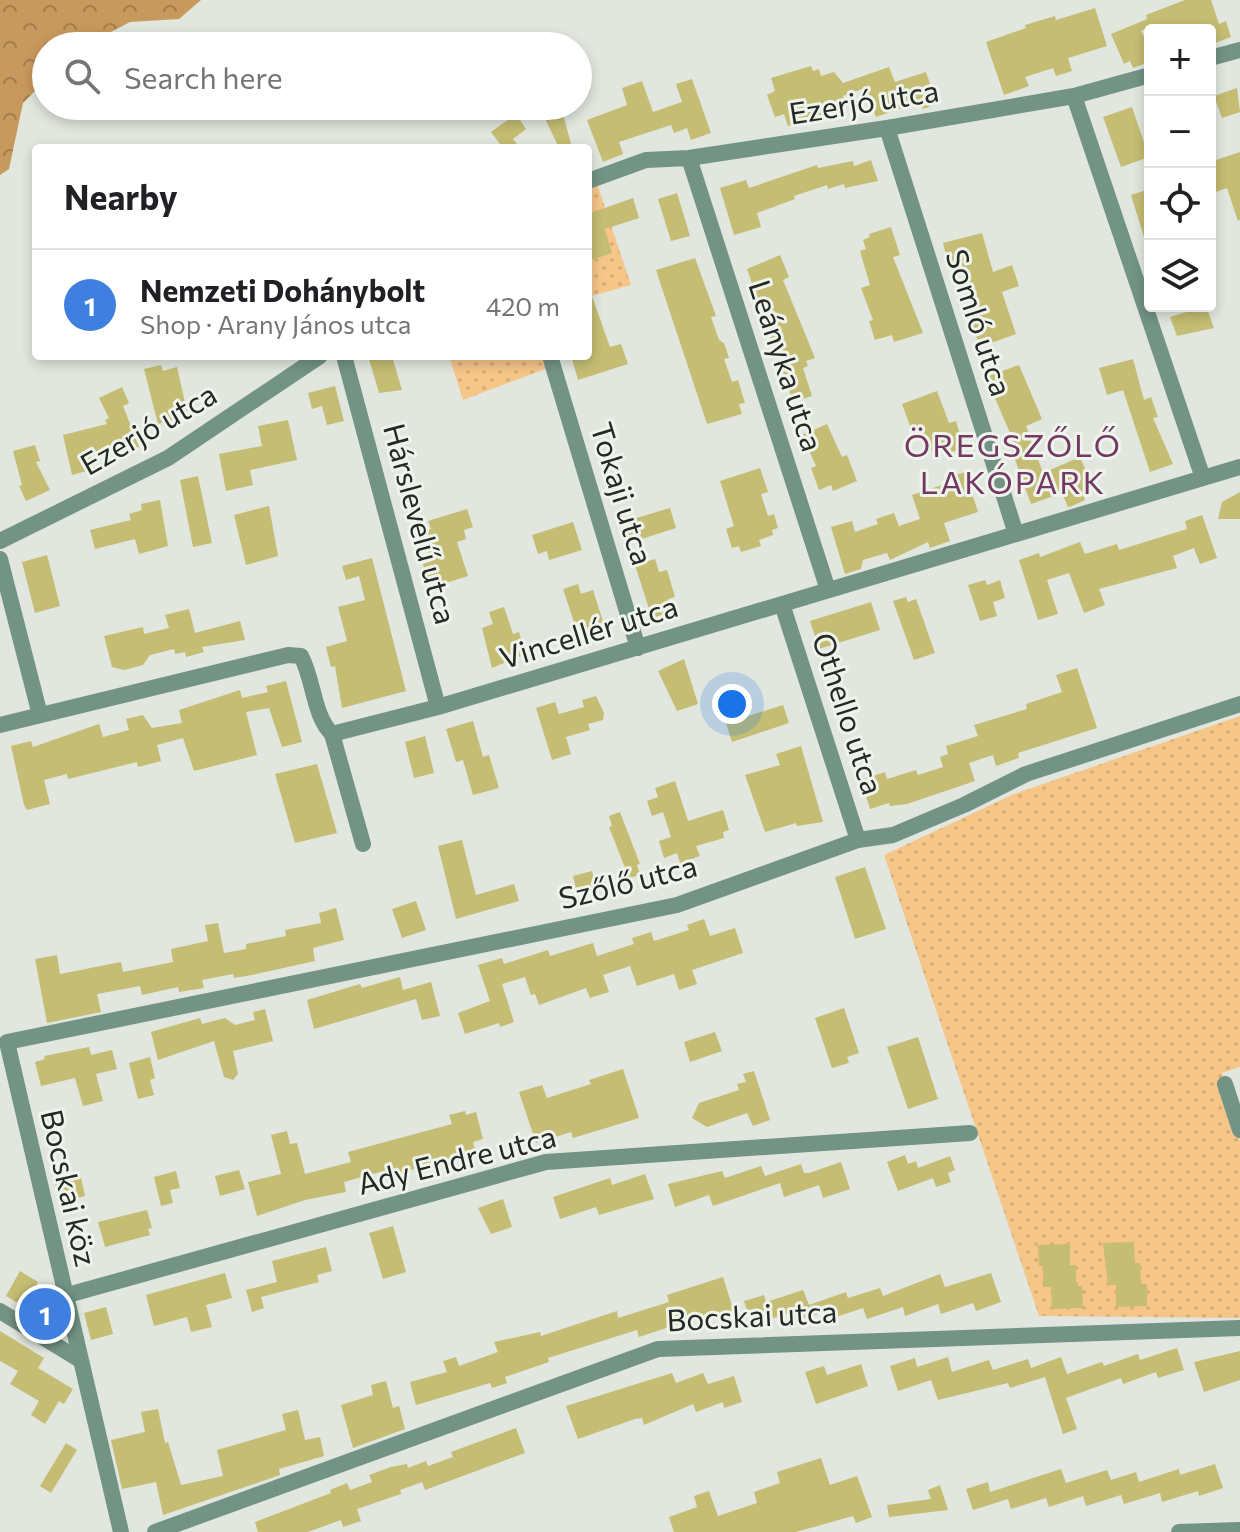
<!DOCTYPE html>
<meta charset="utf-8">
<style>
body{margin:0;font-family:Commissioner,sans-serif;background:#f2f2f2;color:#202124}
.controls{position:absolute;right:24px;top:24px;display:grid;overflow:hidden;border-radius:8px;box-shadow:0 4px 12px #0003}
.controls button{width:72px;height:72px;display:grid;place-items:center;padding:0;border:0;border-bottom:2px solid #e0e0e0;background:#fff;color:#202124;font:40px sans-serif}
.you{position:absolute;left:732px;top:704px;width:28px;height:28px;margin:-20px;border:6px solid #fff;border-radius:50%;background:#1a73e8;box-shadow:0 0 0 12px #1a73e833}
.badge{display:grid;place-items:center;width:52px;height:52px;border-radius:50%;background:#db2777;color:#fff;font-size:26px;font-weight:700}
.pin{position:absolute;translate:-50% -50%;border:4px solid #fff;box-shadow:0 2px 8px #0006}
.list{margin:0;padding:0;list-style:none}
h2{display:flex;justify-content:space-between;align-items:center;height:104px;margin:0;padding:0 32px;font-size:34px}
h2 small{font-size:26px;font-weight:400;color:#757577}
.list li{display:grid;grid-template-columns:52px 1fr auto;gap:24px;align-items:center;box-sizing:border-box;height:112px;padding:0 32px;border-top:2px solid #e0e0e0}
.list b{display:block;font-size:30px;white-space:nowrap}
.list p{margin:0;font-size:26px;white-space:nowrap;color:#757577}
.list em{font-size:26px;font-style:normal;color:#757577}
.icon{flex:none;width:44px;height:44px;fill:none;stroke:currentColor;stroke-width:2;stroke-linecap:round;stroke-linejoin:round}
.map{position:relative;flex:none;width:1240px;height:1532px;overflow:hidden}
.search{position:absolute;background:#fff;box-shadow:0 4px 12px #0003;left:32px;top:32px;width:560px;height:88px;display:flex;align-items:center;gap:20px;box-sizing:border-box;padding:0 28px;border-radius:44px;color:#757577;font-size:30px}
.panel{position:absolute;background:#fff;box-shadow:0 4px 12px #0003;left:32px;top:144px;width:560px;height:216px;border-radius:8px}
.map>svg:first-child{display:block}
.forest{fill:url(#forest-crowns)}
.park{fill:url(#park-dots)}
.building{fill:#c4bd73}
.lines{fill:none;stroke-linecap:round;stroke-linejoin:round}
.street{stroke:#729385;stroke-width:16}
.labels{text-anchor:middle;stroke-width:6;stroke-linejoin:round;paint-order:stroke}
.street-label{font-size:30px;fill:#262824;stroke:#eef4eb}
.neighbourhood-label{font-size:32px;letter-spacing:2px;fill:#733963;stroke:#eef4eb}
</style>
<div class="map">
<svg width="1240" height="1532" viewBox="0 0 1240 1532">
<defs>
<pattern id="forest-crowns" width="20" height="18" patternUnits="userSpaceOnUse" patternTransform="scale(2)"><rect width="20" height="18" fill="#c8995d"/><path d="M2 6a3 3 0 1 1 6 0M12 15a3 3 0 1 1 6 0" fill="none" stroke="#a27d4d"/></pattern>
<pattern id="park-dots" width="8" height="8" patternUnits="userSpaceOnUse" patternTransform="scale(2)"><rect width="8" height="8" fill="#f6c689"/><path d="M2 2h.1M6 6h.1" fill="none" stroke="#d3aa76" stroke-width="1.8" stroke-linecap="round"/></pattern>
</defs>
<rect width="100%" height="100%" fill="#e1e7de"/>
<!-- forest -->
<path class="forest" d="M 0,0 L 201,0 L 179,19 L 130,22 L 84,46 L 46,46 L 46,80 L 23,103 L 9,169 L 0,175 Z"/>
<!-- park -->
<path class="park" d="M 597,184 L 631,285 L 588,297 L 588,187 Z
M 449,356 L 545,356 L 548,368 L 463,400 Z
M 1240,716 L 1240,1067 L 1222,1073 L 1240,1141 L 1240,1318 L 1039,1316 L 884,855 L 1014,794 Z"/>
<!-- building -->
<path class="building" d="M 1185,0 L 1211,0 L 1219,24 L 1226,21 L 1231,37 L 1210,45 L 1210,30 L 1141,30 L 1150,50 L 1150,62 L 1133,68 L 1130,61 L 1124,64 L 1111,34 L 1147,19 L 1146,15 Z
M 1095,8 L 1107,46 L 1068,58 L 1072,71 L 1056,76 L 1053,68 L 1025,77 L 1029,86 L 1004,95 L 986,42 L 1026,28 L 1025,25 L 1055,16 L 1056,20 Z
M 811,66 L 813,71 L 819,69 L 821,76 L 834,72 L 843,83 L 889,67 L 895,82 L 926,72 L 937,104 L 923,109 L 920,102 L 876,117 L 865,88 L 843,96 L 846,104 L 833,109 L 835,115 L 788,126 L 784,114 L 775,117 L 767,95 L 775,91 L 771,78 Z
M 692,79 L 711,133 L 691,140 L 687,128 L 674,133 L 671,125 L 619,142 L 623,154 L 603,162 L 587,120 L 627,105 L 622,88 L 642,81 L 653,112 L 682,102 L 676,84 Z
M 1237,88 L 1240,112 L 1222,118 L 1214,96 Z
M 539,106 L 561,106 L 572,148 L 559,148 Z
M 1132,107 L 1149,157 L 1121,167 L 1103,117 Z
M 516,114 L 526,129 L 513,139 L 520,148 L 503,148 L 491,132 Z
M 1240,152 L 1240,220 L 1238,221 L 1227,188 L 1210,194 L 1210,162 Z
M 871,160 L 878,181 L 845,188 L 844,184 L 828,189 L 827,185 L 794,196 L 795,199 L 757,213 L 761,227 L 734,235 L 720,188 L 746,180 L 749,188 L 817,165 L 818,168 L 853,161 L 854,166 Z
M 1150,189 L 1150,246 L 1147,247 L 1131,195 Z
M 677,193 L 690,236 L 671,241 L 658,199 Z
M 633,198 L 639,218 L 605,229 L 612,253 L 588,261 L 588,214 Z
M 891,227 L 900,255 L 893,257 L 923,333 L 894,342 L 892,335 L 875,340 L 869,321 L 873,320 L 861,288 L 870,285 L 860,251 L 866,249 L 863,240 L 870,237 L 869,234 Z
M 982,233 L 993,272 L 1012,265 L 1019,286 L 1002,292 L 1016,334 L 980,347 L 969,315 L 978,312 L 964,267 L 950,270 L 943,243 Z
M 780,255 L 789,277 L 783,280 L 815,358 L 806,361 L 808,366 L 803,368 L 812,396 L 793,402 L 747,269 Z
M 695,258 L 716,316 L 711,317 L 719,340 L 724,343 L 729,358 L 724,359 L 732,382 L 738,380 L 745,403 L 739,404 L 742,414 L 707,424 L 656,270 Z
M 588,285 L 610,347 L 621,344 L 628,364 L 578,380 L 572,359 L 588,356 Z
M 1206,306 L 1214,328 L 1177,336 L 1170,317 Z
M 368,356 L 392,356 L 402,390 L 379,393 Z
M 1133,359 L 1144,400 L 1151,397 L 1158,417 L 1153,418 L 1173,464 L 1150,472 L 1123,390 L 1107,395 L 1099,368 Z
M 161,365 L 163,371 L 177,367 L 188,416 L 158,424 L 144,369 Z
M 1019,365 L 1042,419 L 1026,426 L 1043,473 L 1080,457 L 1094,489 L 1083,494 L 1085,500 L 1072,506 L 1068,507 L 1062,493 L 1031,504 L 1010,446 L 1015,445 L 986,377 Z
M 335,386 L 344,421 L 327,425 L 322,406 L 312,409 L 308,393 Z
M 122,387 L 129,403 L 123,406 L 139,447 L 119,456 L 115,448 L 90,454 L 94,469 L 72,475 L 63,435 L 107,424 L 105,420 L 109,418 L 99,398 Z
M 937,391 L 949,423 L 956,421 L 960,435 L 957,437 L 961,449 L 949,453 L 947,446 L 926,452 L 920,431 L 913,434 L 902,404 Z
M 288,420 L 297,460 L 250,470 L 253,485 L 226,491 L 219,454 L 262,446 L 258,426 Z
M 827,424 L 842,457 L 847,455 L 857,481 L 833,491 L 831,485 L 819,490 L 811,468 L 816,466 L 802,435 Z
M 35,445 L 40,461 L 36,462 L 50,490 L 26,501 L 19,486 L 22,485 L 13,451 Z
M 760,468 L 768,492 L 761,494 L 768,516 L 774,514 L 778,528 L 772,530 L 773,535 L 759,540 L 761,546 L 741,552 L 739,546 L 732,548 L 726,529 L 734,526 L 720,481 Z
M 965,472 L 978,512 L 944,523 L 950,541 L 930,548 L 928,542 L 890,560 L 887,553 L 863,560 L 861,569 L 845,574 L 831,527 L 852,521 L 855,532 L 878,524 L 876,519 L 894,513 L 899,526 L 920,519 L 912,495 L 945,484 L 944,479 Z
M 198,476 L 212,543 L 193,547 L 180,480 Z
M 1240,492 L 1240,519 L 1218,519 L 1222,502 Z
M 160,500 L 168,546 L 139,554 L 135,539 L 95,549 L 90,530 L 131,520 L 129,514 L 142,510 L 141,504 Z
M 269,506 L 278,556 L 246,565 L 234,515 Z
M 670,508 L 676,528 L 629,543 L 623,522 Z
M 467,509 L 473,527 L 464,530 L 466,539 L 457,542 L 468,576 L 430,588 L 423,564 L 431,561 L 422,532 L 431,529 L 428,521 Z
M 1202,515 L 1217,558 L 1200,564 L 1194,548 L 1173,556 L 1177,568 L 1099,589 L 1105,605 L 1084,613 L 1069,573 L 1047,580 L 1058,614 L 1038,620 L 1019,560 L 1039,553 L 1040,557 L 1080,542 L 1085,554 L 1117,544 L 1119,550 L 1187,529 L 1185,521 Z
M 573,522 L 582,550 L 549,560 L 547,551 L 538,554 L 532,535 Z
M 47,555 L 60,606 L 35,613 L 22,562 Z
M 372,558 L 406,691 L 342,708 L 335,666 L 331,667 L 326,647 L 347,641 L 338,607 L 365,600 L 359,576 L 346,580 L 342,566 Z
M 655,559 L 659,572 L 667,570 L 675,597 L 668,599 L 672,612 L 652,618 L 635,565 Z
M 985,580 L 987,585 L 1000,580 L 1005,598 L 993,602 L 997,616 L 980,621 L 968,585 Z
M 578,584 L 581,594 L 593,590 L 605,628 L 578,634 L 563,589 Z
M 906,597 L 908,602 L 916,599 L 935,653 L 914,660 L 893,601 Z
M 871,602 L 880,630 L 819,649 L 810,621 Z
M 504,607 L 513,634 L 519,632 L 526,654 L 492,668 L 482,628 L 493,624 L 489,612 Z
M 189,609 L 195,633 L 240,621 L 245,640 L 202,647 L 204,652 L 186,657 L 185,652 L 175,654 L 174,649 L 150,655 L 143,665 L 124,670 L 112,667 L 104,636 L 143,627 L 144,634 L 169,628 L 165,615 Z
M 684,659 L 698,704 L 677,711 L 658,671 Z
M 1077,668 L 1097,728 L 1018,753 L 1019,758 L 996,766 L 993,755 L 969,763 L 975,781 L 907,804 L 890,806 L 889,803 L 870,809 L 863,786 L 866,785 L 864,779 L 885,772 L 887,779 L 916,770 L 918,775 L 943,767 L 940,757 L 948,754 L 946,746 L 978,736 L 974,725 L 1027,709 L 1026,704 L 1062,692 L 1056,675 Z
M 286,681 L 302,742 L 282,747 L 269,708 L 246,712 L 257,755 L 194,771 L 183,738 L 157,745 L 161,761 L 138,767 L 137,762 L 68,779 L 67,774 L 44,780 L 50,804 L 27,810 L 24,805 L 11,746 L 31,741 L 33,747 L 99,724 L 103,737 L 129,730 L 126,719 L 143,715 L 152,728 L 182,723 L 179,710 L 240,690 L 242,698 L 268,692 L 266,686 Z
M 596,696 L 604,713 L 603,720 L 588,724 L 590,730 L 566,737 L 571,754 L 552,760 L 536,708 L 555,702 L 559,714 L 584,707 L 582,700 Z
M 783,705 L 789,723 L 732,742 L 726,723 Z
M 473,721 L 483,757 L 489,755 L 499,788 L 473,795 L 463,760 L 456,762 L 446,729 Z
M 425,736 L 434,773 L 414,778 L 405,742 Z
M 801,746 L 823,822 L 797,826 L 796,823 L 765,832 L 745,775 L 780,765 L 776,754 Z
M 317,764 L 337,833 L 295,843 L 275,774 Z
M 675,781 L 688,821 L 723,810 L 729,830 L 723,832 L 724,838 L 696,846 L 700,856 L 680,863 L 677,853 L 664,858 L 659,841 L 671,837 L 663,812 L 652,816 L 647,801 L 658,797 L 655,788 Z
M 620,812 L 640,864 L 637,865 L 640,875 L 629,878 L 609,827 L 612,826 L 609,816 Z
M 462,840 L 476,895 L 514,884 L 519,901 L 456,919 L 438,846 Z
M 865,867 L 886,929 L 855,939 L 835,877 Z
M 592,871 L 596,889 L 577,893 L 573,876 Z
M 416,901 L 426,930 L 402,938 L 392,909 Z
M 336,908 L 344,940 L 313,948 L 315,961 L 252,975 L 234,978 L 233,974 L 202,980 L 204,988 L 179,992 L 178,987 L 142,995 L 140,986 L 97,994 L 101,1012 L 47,1023 L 35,959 L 57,955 L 60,974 L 121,962 L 123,972 L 173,962 L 171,949 L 208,941 L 205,925 L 218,923 L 224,953 L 246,949 L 246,944 L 286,936 L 285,930 L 321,923 L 319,913 Z
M 704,919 L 710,936 L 735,928 L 743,953 L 692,970 L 697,984 L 679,990 L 674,974 L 637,986 L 630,966 L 603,975 L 609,992 L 590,998 L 586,988 L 539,1005 L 535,994 L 531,995 L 525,977 L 502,984 L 514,1022 L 500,1027 L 499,1023 L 465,1034 L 458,1013 L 490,1001 L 478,965 L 502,958 L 504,964 L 548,950 L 550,956 L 593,943 L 597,956 L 634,944 L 632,938 L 651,932 L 654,941 L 689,930 L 687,925 Z
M 400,977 L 403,990 L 431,982 L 440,1016 L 422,1020 L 416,999 L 314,1029 L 307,1000 L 360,984 L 362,988 Z
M 844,1008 L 859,1053 L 847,1057 L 849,1063 L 832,1068 L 815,1018 Z
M 265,1009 L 273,1041 L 233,1051 L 238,1074 L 233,1080 L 224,1077 L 214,1041 L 158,1060 L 151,1032 L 200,1018 L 202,1024 L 225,1018 L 235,1025 L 255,1020 L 253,1012 Z
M 715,1032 L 722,1051 L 690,1062 L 684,1042 Z
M 918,1037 L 938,1099 L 908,1109 L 887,1047 Z
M 89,1047 L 91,1055 L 112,1050 L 117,1069 L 96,1074 L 103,1101 L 83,1106 L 75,1078 L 41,1086 L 35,1062 L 45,1059 L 44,1056 Z
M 150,1057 L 155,1078 L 150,1080 L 154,1095 L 138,1099 L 129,1063 Z
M 623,1069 L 639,1118 L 573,1138 L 571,1132 L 536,1143 L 519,1092 L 542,1085 L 547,1098 L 591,1084 L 589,1080 Z
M 754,1071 L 770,1120 L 753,1126 L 747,1113 L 707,1127 L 692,1118 L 699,1103 L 739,1090 L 737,1084 L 746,1082 L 743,1074 Z
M 465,1111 L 466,1115 L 476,1112 L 483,1139 L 473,1142 L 476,1154 L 417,1168 L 405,1172 L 407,1177 L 394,1181 L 391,1169 L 344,1182 L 346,1192 L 305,1200 L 257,1216 L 248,1182 L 281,1174 L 271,1135 L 287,1131 L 290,1144 L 297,1143 L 305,1174 L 351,1162 L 348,1152 L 452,1124 L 449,1115 Z
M 905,1155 L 908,1164 L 916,1161 L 918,1168 L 950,1156 L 955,1170 L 948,1173 L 951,1182 L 936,1187 L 933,1178 L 898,1191 L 887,1162 Z
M 841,1162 L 850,1189 L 823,1198 L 819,1185 L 784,1197 L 780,1183 L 713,1206 L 709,1195 L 675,1207 L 668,1184 L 722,1171 L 725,1178 L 761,1166 L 765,1176 L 801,1164 L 804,1173 L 809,1173 Z
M 239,1170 L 245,1189 L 220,1196 L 215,1176 Z
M 176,1171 L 180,1188 L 170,1190 L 173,1203 L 161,1206 L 154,1177 Z
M 80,1173 L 85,1196 L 60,1203 L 54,1180 Z
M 645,1174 L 654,1199 L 599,1215 L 596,1207 L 560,1219 L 553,1197 L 610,1178 L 612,1185 Z
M 503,1199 L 512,1227 L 491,1234 L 478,1208 Z
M 147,1210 L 152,1228 L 148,1229 L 150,1235 L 105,1247 L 98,1222 Z
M 393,1226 L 406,1272 L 383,1279 L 369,1233 Z
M 1134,1242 L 1135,1263 L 1140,1263 L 1141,1284 L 1147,1284 L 1147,1306 L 1116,1307 L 1116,1285 L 1108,1285 L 1103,1243 Z
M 1070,1244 L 1070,1265 L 1076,1265 L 1076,1286 L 1082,1286 L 1083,1308 L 1052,1309 L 1051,1287 L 1043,1287 L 1043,1266 L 1039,1266 L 1038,1245 Z
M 326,1247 L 332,1271 L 317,1275 L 319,1282 L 261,1297 L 264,1308 L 252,1312 L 246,1290 L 277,1282 L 272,1261 Z
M 20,1271 L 38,1282 L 24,1307 L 6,1296 Z
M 225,1273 L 232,1298 L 206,1305 L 212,1327 L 191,1332 L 187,1317 L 154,1326 L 146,1295 Z
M 991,1273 L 1001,1302 L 976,1311 L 973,1303 L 941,1314 L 938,1304 L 905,1316 L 903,1307 L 867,1319 L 863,1308 L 827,1320 L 824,1312 L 790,1323 L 787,1314 L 752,1324 L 744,1301 L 764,1295 L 766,1302 L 803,1290 L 809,1305 L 846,1292 L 848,1298 L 880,1288 L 883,1296 L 940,1274 L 945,1287 Z
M 723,1277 L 734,1312 L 709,1319 L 708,1314 L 639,1337 L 637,1330 L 548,1358 L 549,1362 L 505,1377 L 507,1383 L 492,1388 L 490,1383 L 416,1405 L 410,1382 L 447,1372 L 443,1361 L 456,1357 L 459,1366 L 498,1352 L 494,1342 L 540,1332 L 541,1336 L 617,1311 L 618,1318 L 669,1302 L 667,1295 Z
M 106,1307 L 113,1334 L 91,1340 L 84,1313 Z
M 0,1331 L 44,1358 L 38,1368 L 73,1389 L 64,1404 L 59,1401 L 45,1424 L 31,1415 L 39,1401 L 10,1384 L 18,1371 L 0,1361 Z
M 1177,1348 L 1184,1370 L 1158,1378 L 1156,1372 L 1123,1384 L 1121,1378 L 1066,1398 L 1077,1429 L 1063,1434 L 1045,1377 L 1010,1388 L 1008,1383 L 938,1400 L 931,1380 L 898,1391 L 890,1366 L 915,1358 L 917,1367 L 948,1357 L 952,1372 L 989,1360 L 993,1370 L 1028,1359 L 1031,1368 L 1061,1357 L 1067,1374 L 1102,1362 L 1104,1366 L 1138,1354 L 1140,1360 Z
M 1240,1351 L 1240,1380 L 1204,1392 L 1194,1362 Z
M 861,1364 L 868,1386 L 816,1404 L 805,1372 L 824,1366 L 827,1375 Z
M 672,1373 L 676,1383 L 703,1373 L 708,1384 L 734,1376 L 742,1402 L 724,1408 L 723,1402 L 696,1412 L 693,1404 L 644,1425 L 642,1418 L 635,1419 L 578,1439 L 566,1406 Z
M 386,1381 L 393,1408 L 399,1406 L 405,1429 L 353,1448 L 341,1405 L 373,1395 L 371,1385 Z
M 158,1409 L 165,1443 L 168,1442 L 181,1485 L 223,1476 L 217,1450 L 286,1430 L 282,1414 L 298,1410 L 305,1440 L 320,1437 L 324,1456 L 279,1469 L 280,1475 L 163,1515 L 156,1482 L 122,1489 L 111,1440 L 145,1432 L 141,1412 Z
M 516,1428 L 525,1453 L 425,1490 L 422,1482 L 400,1490 L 401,1494 L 357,1509 L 361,1521 L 343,1527 L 341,1520 L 308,1532 L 258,1532 L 255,1522 L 331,1493 L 330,1490 L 347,1483 L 350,1490 L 372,1482 L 369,1475 L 391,1467 L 407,1464 L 408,1468 L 426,1461 L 428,1466 L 453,1457 L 451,1452 Z
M 66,1443 L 77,1450 L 51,1493 L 40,1486 Z
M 821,1458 L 830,1485 L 857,1476 L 872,1517 L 856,1523 L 853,1516 L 796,1532 L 674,1532 L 669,1517 L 697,1507 L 694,1496 L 709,1491 L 718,1516 L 757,1503 L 754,1492 L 780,1483 L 777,1472 Z
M 1215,1464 L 1223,1488 L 1199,1496 L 1198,1491 L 1162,1502 L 1160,1493 L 1124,1504 L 1121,1495 L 1086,1506 L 1083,1496 L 1049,1507 L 1046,1498 L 1011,1509 L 1008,1499 L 973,1510 L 966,1489 L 988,1482 L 990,1492 L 1061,1469 L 1066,1483 L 1107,1470 L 1111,1480 L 1136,1472 L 1139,1482 L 1179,1469 L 1180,1475 Z
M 940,1485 L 948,1510 L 889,1517 L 887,1505 L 931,1499 L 928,1490 Z"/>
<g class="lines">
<!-- street -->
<path class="street" d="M 1210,58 L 1240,50
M 1074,96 L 1203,478
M 887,128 L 1016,534
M 689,158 L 828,590
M 588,181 L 646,160 L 689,158 L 887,128 L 1074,96 L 1150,75
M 344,356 L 438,707
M 550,356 L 638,648
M 0,541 L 168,458 L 320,356
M 0,559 L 40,715
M 782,604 L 858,840
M 0,725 L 288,655 L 301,656 C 314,680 313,715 332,734 L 438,707 L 1240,467
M 332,734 L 363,844
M 7,1042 L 677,905 L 858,840 L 893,835 L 964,805 L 1026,774 L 1240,704
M 7,1042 L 121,1532
M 1225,1084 L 1240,1130
M 64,1296 L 546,1162 L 970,1133
M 0,1311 L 80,1360
M 155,1532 L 658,1349 L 1240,1328
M 1179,1532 L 1240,1530"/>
</g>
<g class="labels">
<!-- street labels -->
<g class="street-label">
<text transform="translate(864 103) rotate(-9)" y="10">Ezerjó utca</text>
<text transform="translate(978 323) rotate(72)" y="10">Somló utca</text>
<text transform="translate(785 366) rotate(72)" y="10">Leányka utca</text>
<text transform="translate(149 430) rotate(-30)" y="10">Ezerjó utca</text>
<text transform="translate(621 494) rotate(73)" y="10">Tokaji utca</text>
<text transform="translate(419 524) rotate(75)" y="10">Hárslevelű utca</text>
<text transform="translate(589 633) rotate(-17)" y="10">Vincellér utca</text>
<text transform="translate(847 714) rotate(72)" y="10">Othello utca</text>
<text transform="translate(628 883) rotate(-14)" y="10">Szőlő utca</text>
<text transform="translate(457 1161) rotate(-14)" y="10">Ady Endre utca</text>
<text transform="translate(68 1188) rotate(77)" y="10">Bocskai köz</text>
<text transform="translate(752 1317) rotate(-3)" y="10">Bocskai utca</text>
</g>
<!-- neighbourhood labels -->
<g class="neighbourhood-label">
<text x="1013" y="457">ÖREGSZŐLŐ<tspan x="1013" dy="37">LAKÓPARK</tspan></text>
</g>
</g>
</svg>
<div class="controls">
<button>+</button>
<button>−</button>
<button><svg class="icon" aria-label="locate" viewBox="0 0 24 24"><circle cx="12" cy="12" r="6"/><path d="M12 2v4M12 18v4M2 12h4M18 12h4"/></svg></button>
<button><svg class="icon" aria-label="layers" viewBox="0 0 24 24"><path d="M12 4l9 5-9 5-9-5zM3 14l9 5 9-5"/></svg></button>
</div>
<div class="you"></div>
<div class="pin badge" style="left:45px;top:1314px;background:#3f7fe0">1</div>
<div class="search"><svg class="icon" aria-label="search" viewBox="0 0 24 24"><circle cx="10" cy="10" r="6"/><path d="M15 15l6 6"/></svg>Search here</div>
<section class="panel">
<h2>Nearby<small></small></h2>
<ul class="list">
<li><span class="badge" style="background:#3f7fe0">1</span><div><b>Nemzeti Dohánybolt</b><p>Shop · Arany János utca</p></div><em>420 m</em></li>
</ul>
</section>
</div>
